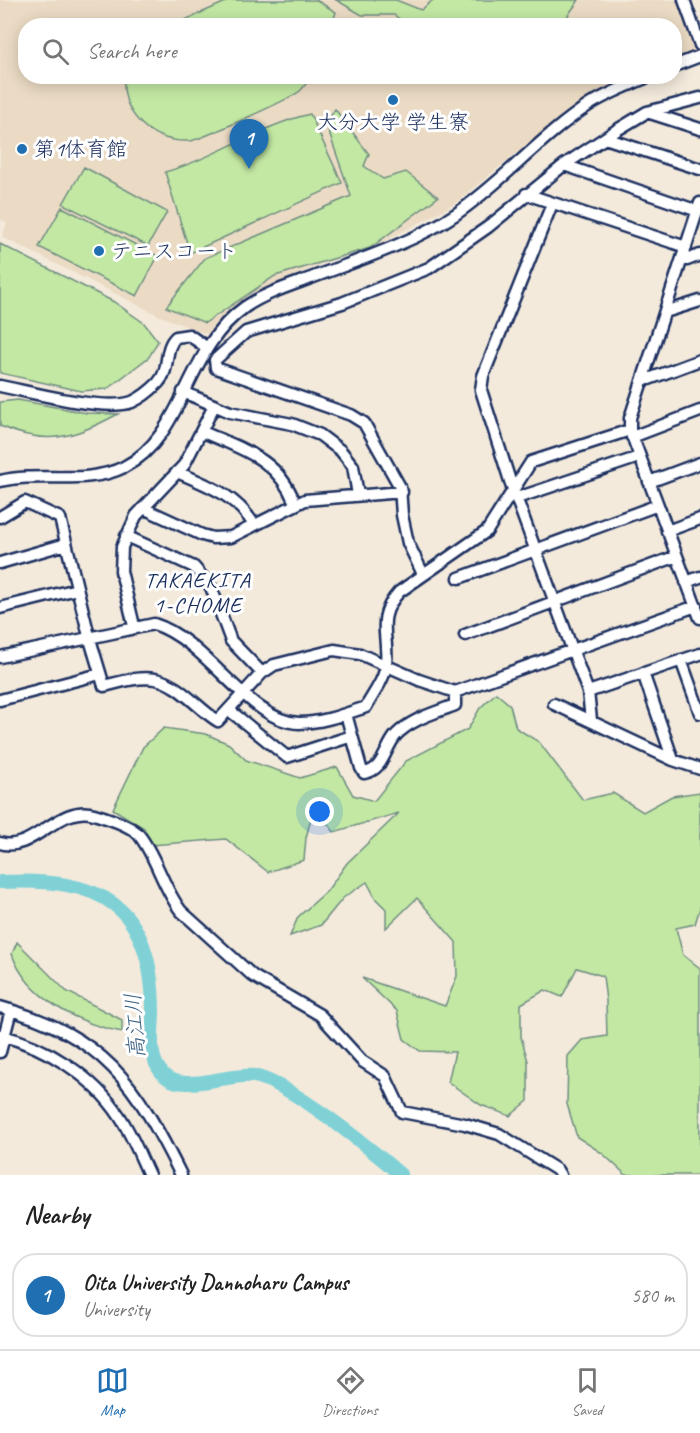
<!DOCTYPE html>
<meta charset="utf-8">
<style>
body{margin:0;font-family:Caveat,"Klee One",sans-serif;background:#f2f2f2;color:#222}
.you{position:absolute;left:320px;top:812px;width:21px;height:21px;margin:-15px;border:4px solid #fff;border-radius:50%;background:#1a73e8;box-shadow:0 0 0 9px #1a73e833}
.badge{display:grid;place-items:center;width:39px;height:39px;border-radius:50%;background:#1f6fb2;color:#fff;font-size:20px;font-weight:700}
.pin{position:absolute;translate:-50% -50px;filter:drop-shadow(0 2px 3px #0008)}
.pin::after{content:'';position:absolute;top:32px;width:21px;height:18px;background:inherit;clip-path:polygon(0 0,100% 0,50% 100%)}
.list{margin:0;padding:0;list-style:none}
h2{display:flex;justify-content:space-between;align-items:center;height:78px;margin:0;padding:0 24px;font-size:26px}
h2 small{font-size:20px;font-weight:400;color:#767676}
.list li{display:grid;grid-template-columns:39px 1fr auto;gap:18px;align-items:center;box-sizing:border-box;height:84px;margin:0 12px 12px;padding:0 12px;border:2px solid #e0e0e0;border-radius:24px}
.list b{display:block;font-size:22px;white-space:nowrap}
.list p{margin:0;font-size:20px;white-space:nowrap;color:#767676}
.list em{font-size:20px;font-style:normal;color:#767676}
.icon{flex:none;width:33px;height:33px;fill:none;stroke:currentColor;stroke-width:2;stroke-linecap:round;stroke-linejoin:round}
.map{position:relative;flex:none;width:700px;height:1175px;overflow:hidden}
.search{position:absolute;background:#fff;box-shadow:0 3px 15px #0003;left:18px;right:18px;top:18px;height:66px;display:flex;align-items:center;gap:15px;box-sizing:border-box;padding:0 21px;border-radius:24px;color:#767676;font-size:22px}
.sheet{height:174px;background:#fff}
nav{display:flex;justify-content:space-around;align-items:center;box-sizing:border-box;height:84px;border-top:2px solid #e0e0e0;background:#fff;font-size:16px;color:#767676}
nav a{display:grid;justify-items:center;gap:3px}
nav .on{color:#1f6fb2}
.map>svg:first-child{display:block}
.built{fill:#ebdbc4}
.green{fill:#c2e8a3;stroke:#6e8c80;stroke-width:1.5}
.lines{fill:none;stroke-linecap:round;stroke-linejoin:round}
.river{stroke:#80d1d6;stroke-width:14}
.minor-casing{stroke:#1b2f5e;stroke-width:15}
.minor{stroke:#fff;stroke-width:10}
.poi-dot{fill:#1f6fb2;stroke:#fff;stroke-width:2}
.labels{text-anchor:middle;stroke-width:6;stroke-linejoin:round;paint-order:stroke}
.poi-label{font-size:21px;fill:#1b2f5e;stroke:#fff;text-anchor:start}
.neighbourhood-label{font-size:22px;letter-spacing:1.5px;fill:#1b2f5e;stroke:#fff}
.water-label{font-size:22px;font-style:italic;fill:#396082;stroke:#fff}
</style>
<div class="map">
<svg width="700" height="1175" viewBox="0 0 700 1175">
<rect width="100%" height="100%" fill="#f3eadc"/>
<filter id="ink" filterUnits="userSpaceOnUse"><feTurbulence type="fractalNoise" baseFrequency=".0167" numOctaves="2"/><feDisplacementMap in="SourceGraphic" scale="12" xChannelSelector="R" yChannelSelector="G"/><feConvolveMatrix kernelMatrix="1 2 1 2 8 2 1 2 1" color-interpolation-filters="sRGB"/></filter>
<g filter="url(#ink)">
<!-- built -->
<path class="built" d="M 0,0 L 683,0 L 700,31 L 700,57 L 675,67 L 674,26 L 26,26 L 26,76 L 651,77 L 582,110 L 525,146 L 454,204 L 378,245 L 338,257 L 264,288 L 241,304 L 209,335 L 160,316 L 2,237 L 7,223 L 0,219 Z"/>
<!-- green -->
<path class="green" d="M 230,0 L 316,0 L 336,12 L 332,25 L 174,25 Z
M 336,0 L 396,0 L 421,10 L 433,0 L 579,0 L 561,25 L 409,26 L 394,15 L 362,15 Z
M 124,77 L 124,76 L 311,77 C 308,81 304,87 300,91 C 292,98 200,140 190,141 C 152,143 121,115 124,77 Z
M 335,109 L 369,154 L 364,166 L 383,179 L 406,172 L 438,197 L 370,248 L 275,276 L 205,323 L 166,307 L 205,258 L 351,196 L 326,124 Z
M 310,114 L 342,183 L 190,253 L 165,172 C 215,158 259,126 310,114 Z
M 84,167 L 167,212 L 148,246 L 63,204 Z
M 62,207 L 158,256 L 137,296 L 39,247 Z
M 0,244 L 114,302 L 144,323 L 158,341 L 149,357 L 107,389 L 81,391 L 0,373 Z
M 18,400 L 87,413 L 118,414 C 75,437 48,447 0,426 L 0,402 Z
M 496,693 L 510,705 L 516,728 L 539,742 L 583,800 L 613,793 L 643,812 L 672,796 L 700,792 L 700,908 L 695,924 L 676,928 L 683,955 L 700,968 L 700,1175 L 626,1175 L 602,1153 L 577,1137 L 567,1104 L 568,1056 L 582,1040 L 607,1036 L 606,1001 L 603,976 L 577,968 L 562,997 L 545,990 L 521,1004 L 521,1037 L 528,1061 L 528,1101 L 510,1116 L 481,1105 L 448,1082 L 455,1052 L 420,1051 L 404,1039 L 397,1011 L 362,978 L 445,1006 L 457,976 L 456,942 L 417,898 L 386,928 L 386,909 L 376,899 L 367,882 L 343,898 L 321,925 L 290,936 L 298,917 L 327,891 L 347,863 L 399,813 L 334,832 L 314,806 L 306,838 L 304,860 L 268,872 L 226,839 L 151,845 L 144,828 L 113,809 L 143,747 L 164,728 L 206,734 L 229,744 L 246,760 L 300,778 L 337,767 L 353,795 L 374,801 L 406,761 L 468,729 L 480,708 Z
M 17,942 L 66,991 L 122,1020 L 122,1032 C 79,1024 27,998 12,954 Z"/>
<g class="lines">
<!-- river -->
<path class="river" d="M 0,882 C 100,877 152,903 153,1011 C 153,1032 147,1056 162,1073 C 181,1096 229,1072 254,1076 C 290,1083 372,1150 401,1175"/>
<!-- minor casing -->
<g class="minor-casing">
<path id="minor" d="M 684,0 L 700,45
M 674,66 L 700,56
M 647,112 L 700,129
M 605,138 L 700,169
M 564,165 L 698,211
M 526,194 L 686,247
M 552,204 L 483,376 L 481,390 L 510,481 L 588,692 L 591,720
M 682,259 L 687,260 L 700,255
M 665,312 L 700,301
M 643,378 L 649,379 L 700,360
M 0,386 C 31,392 104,412 132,402 C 141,398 152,389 158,383 C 171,369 163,349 176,337 L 189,335 L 206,347
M 183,392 L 230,412 L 292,424 L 320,435 L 341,451 L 353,466 L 358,495
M 630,430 L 700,618
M 203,432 C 244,450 278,459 295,503
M 632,437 L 700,411
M 177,472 C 209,486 236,495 254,525
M 0,481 C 41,471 86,486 124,467 C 186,435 184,350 245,307 C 264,294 289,286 311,278 C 359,260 413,243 456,214 C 503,182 541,136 589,105 C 608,93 630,85 650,76
M 649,482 L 700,463
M 517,498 L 639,457
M 143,508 L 202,535 L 213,538 L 231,537 L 305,500 L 402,492
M 0,517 L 25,502 L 60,518 L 89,636 L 104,686 C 120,682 139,676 155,679 C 179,683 198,709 218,721 L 262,673 L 274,665 L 334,650 L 360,654 L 419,680 L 455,692 L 696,606
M 667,531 L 700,519
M 126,536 L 194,567 L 211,587 L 231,641 L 262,673
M 0,563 L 66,544
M 423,574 L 408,543 L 402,515 L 400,487 L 364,423 L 351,415 L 216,368 L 215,360 L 246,332 L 342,303 L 429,268 L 488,227 L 564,165 L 617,130 L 647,112 L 700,98
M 459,578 L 658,505
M 686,582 L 700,577
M 0,608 L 77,589
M 134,626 L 121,571 L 122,547 L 136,516 L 184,465 L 214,406
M 465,635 L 677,556
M 0,657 L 154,624 C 208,641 249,722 299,723 C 322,723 345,714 366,707 C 373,694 385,679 386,664 C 389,634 375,619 399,592 L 487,531 L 531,462 L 630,430 L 630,418 L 700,203
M 681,660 L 700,713
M 643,673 L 673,760
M 588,692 L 700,654
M 0,700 L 100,674
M 554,704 L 673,760 L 700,769
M 229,710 L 287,757 L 352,736
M 346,714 L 361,768 L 364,773 C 384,770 384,749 396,735 C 411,719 435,713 455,705 L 455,692
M 0,843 C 32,854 59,803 94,814 C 104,817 132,826 139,835 C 156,856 163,888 181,911 L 253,976 L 320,1015 L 362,1061 L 385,1076 L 402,1112 L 465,1124 L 499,1134 L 557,1170 L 560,1175
M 0,1007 C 105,1036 135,1083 181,1175
M 0,1035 C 47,1047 93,1076 120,1117 C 132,1135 140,1156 149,1175
M 0,1052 L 11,1010"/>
</g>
<!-- minor -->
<use href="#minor" class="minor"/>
</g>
</g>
<!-- markers -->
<g class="poi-dot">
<circle cx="393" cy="100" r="6"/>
<circle cx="22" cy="149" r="6"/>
<circle cx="99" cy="251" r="6"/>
</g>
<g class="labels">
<!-- poi labels -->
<g class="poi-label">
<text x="393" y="129" text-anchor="middle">大分大学 学生寮</text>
<text x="34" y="156">第1体育館</text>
<text x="111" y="258">テニスコート</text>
</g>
<!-- neighbourhood labels -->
<g class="neighbourhood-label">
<text x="198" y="587">TAKAEKITA<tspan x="198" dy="25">1-CHOME</tspan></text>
</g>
<!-- water labels -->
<g class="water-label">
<text transform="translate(134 1026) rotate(-94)" y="8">高江川</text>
</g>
</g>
</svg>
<div class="you"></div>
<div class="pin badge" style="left:249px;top:169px">1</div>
<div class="search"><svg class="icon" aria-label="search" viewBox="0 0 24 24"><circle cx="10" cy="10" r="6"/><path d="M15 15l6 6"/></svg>Search here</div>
</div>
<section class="sheet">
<h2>Nearby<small></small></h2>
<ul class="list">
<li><span class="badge">1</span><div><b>Oita University Dannoharu Campus</b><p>University</p></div><em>580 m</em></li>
</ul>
</section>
<nav>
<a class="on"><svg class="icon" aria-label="map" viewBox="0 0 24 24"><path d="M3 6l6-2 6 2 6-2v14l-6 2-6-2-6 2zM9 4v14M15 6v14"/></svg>Map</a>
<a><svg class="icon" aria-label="directions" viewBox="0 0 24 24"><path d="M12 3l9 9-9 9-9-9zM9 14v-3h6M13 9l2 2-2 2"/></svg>Directions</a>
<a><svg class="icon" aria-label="saved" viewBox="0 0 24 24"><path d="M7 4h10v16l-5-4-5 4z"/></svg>Saved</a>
</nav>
